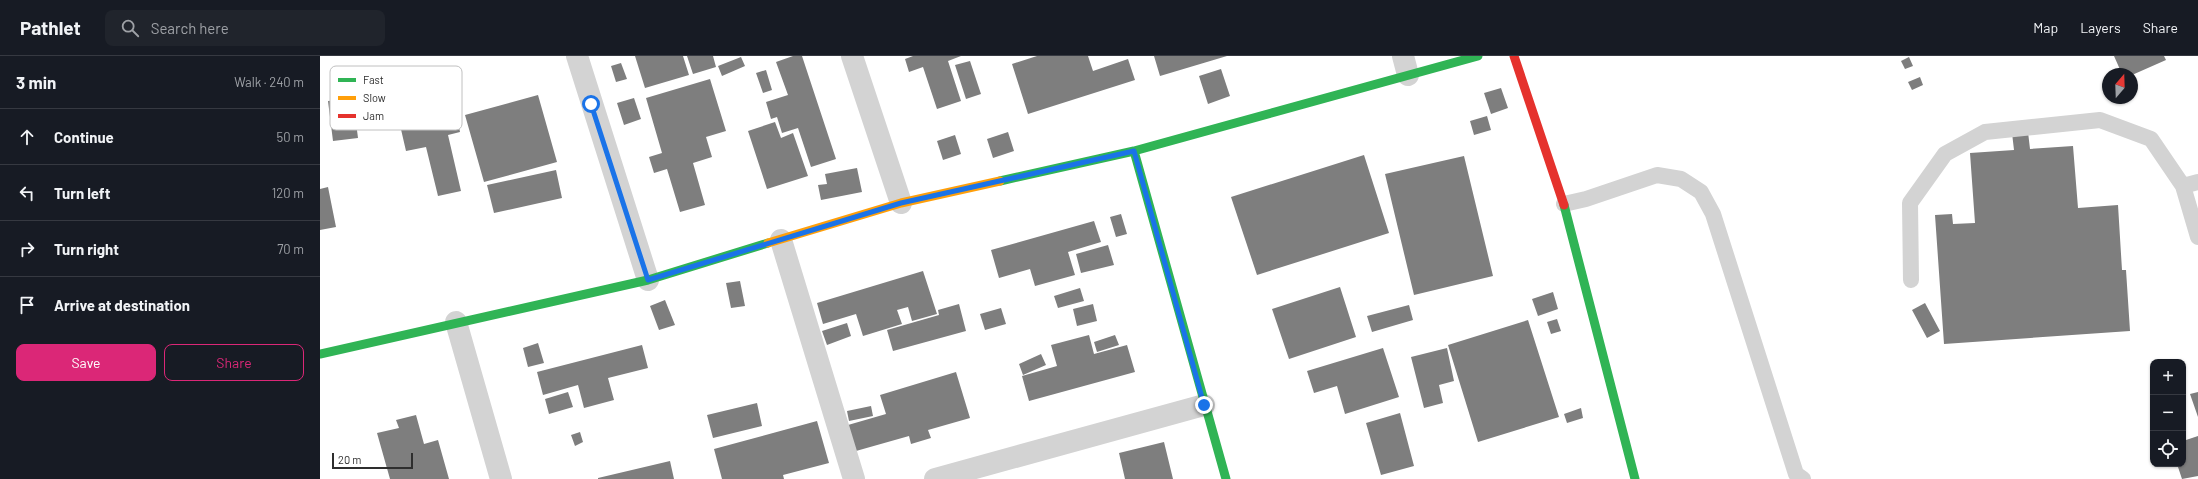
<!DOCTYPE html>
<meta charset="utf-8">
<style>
body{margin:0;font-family:Barlow,sans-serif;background:#20242c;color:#f1f3f6}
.controls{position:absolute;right:12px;bottom:12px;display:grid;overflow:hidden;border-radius:8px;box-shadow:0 1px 3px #0004}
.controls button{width:36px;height:36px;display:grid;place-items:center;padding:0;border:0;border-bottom:1px solid #363941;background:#171b24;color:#f1f3f6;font:20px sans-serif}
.compass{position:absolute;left:1782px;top:12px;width:36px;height:36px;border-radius:50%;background:#171b24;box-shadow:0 1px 3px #0004;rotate:19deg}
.scale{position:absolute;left:12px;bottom:10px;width:81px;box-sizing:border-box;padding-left:4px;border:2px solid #2e2e2e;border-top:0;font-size:11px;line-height:14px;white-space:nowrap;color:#2e2e2e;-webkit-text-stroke:3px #fff;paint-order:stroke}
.stop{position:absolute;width:12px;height:12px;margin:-9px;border:3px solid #1a73e8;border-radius:50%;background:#fff}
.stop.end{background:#1a73e8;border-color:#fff;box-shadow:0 1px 4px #0008}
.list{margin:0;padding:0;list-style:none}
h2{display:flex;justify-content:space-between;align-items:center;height:52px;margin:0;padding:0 16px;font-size:17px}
h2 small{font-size:13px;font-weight:400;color:#9ea1a6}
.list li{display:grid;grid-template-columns:26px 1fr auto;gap:12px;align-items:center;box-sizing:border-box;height:56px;padding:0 16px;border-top:1px solid #363941}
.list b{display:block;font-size:15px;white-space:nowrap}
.list em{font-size:13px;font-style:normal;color:#9ea1a6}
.actions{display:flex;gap:8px;padding:12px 16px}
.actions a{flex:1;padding:9px 0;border:1px solid #db2777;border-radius:8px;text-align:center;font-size:14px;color:#db2777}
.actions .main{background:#db2777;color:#fff}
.icon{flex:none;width:22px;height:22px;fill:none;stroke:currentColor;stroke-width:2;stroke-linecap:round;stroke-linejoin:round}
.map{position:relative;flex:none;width:1878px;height:423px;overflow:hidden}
header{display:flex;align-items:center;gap:24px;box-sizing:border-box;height:56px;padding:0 20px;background:#171b24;border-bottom:1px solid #363941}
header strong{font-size:19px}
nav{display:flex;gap:22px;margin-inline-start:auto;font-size:14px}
.search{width:280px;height:36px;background:#20242c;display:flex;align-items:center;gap:10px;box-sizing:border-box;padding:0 14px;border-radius:8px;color:#9ea1a6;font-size:15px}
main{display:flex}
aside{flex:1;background:#171b24}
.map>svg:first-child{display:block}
.building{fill:#7e7e7e}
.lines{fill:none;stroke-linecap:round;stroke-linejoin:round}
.lane{stroke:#d3d3d3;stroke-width:16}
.street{stroke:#d3d3d3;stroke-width:22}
.fast{stroke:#30b455;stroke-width:9}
.slow{stroke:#ff9f0a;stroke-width:9}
.jam{stroke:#e5322d;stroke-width:9}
.route{stroke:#1a73e8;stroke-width:5}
.key{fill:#fff;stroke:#c0c0c0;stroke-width:1}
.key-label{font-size:11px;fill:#2e2e2e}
</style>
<header>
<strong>Pathlet</strong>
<div class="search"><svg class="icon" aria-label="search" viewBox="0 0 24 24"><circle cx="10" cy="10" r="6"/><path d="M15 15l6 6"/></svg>Search here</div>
<nav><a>Map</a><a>Layers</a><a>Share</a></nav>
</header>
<main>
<aside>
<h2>3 min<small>Walk · 240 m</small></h2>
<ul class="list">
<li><svg class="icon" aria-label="ahead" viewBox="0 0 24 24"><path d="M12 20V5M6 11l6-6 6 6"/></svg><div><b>Continue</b></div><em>50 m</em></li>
<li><svg class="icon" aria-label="left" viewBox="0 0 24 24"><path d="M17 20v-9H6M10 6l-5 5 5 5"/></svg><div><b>Turn left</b></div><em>120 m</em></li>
<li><svg class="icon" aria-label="right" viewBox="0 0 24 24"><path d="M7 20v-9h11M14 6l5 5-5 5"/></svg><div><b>Turn right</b></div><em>70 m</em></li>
<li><svg class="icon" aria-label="arrive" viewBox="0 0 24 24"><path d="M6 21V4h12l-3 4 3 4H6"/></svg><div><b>Arrive at destination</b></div></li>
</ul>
<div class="actions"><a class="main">Save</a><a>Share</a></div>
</aside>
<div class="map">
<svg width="1878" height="423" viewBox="0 0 1878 423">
<rect width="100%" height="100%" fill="#fff"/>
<!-- building -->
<path class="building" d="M 315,0 L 363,0 L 369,19 L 325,32 Z
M 367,0 L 393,0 L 396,11 L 373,18 Z
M 473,0 L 482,0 L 516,103 L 491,111 L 478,72 L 462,77 L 457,61 L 451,63 L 446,46 L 468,39 L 456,6 Z
M 593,0 L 641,0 L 628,5 L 641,45 L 617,53 L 603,11 L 589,16 L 585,3 Z
M 717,0 L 768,0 L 773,15 L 808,3 L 815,24 L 708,58 L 692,8 Z
M 834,0 L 907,0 L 840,20 Z
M 1794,0 L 1844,0 L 1846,4 L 1812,19 L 1802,18 Z
M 421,1 L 425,10 L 402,20 L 398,10 Z
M 1589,1 L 1593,10 L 1585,13 L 1581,5 Z
M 650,5 L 661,38 L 646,43 L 635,9 Z
M 301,7 L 307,23 L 296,26 L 291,10 Z
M 901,13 L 910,40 L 888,48 L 879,20 Z
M 446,14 L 452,34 L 443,37 L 436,17 Z
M 1600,21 L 1603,29 L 1592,34 L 1588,26 Z
M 390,23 L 406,75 L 386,81 L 392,101 L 373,107 L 385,149 L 360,156 L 347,113 L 334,117 L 329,101 L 342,97 L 326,42 Z
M 1181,32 L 1188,52 L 1171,58 L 1164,37 Z
M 218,39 L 237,106 L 164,126 L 145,59 Z
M 314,42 L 321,63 L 304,69 L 297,47 Z
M 33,43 L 38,82 L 13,85 L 8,45 Z
M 136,56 L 140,76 L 128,79 L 141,135 L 118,140 L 106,91 L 86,95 L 80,69 Z
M 1167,60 L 1171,74 L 1154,79 L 1150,65 Z
M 455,66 L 461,82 L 473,77 L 488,120 L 447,133 L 428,75 Z
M 688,76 L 694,95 L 673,102 L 667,83 Z
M 1708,76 L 1710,93 L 1753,90 L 1758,152 L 1798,149 L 1802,214 L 1806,214 L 1810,275 L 1624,288 L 1615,159 L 1632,158 L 1633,168 L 1655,167 L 1650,97 L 1694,94 L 1692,77 Z
M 635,79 L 641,98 L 623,104 L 617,85 Z
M 1044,99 L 1069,177 L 937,219 L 911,141 Z
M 1144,100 L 1173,220 L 1094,239 L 1065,118 Z
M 537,112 L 542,136 L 501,144 L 498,129 L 507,128 L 505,118 Z
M 236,114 L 242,142 L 174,157 L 167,129 Z
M 8,131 L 16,171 L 0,174 L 0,133 Z
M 801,158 L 807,178 L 796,181 L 790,161 Z
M 774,165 L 781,186 L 748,196 L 755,219 L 715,230 L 710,213 L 679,222 L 671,194 Z
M 788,189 L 794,209 L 761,217 L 756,198 Z
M 603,215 L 617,258 L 592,265 L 588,251 L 577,254 L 582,268 L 543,280 L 536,258 L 503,268 L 497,247 Z
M 420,225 L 425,250 L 411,252 L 406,227 Z
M 1020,231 L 1036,281 L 969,303 L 952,253 Z
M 760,232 L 764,245 L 738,252 L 734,240 Z
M 1233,236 L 1238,253 L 1218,260 L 1212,243 Z
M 345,244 L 355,269 L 339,274 L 330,250 Z
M 1605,247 L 1620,275 L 1607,282 L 1592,254 Z
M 639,248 L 646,275 L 573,295 L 567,274 L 619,259 L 618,254 Z
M 773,248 L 777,265 L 757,270 L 753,253 Z
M 1089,249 L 1093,264 L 1052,276 L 1047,260 Z
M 681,252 L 686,268 L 665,274 L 660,258 Z
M 1237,263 L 1241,275 L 1231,278 L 1227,266 Z
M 1208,264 L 1239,361 L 1158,386 L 1128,289 Z
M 527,267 L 531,280 L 507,289 L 502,275 Z
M 769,279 L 774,298 L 807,289 L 815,316 L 709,345 L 702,320 L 737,310 L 731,289 Z
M 795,279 L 799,289 L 777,296 L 774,286 Z
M 218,287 L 224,307 L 208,311 L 203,292 Z
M 322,289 L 328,312 L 288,322 L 294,344 L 264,352 L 258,329 L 223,339 L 217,316 Z
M 1063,292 L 1079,341 L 1025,358 L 1017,330 L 994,337 L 987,315 Z
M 1127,292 L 1134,325 L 1119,329 L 1123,347 L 1104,352 L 1091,301 Z
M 721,298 L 726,309 L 703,319 L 699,308 Z
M 636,316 L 650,362 L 608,374 L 611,382 L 591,388 L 589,380 L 536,395 L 528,369 L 566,358 L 560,339 Z
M 248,336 L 253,351 L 229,358 L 225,343 Z
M 1878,336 L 1878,361 L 1870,338 Z
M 437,347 L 442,370 L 393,382 L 387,359 Z
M 551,350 L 553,360 L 529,365 L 527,355 Z
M 1261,352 L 1263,362 L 1247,367 L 1244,358 Z
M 1080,357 L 1094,410 L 1061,419 L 1046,367 Z
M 96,359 L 104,388 L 118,384 L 129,423 L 70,423 L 57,377 L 79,372 L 76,364 Z
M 497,365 L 509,407 L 463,419 L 464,423 L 402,423 L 394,393 Z
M 260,376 L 263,386 L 255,390 L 251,379 Z
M 1878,380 L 1878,420 L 1862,423 L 1857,408 L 1863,408 L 1863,385 Z
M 844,386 L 853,423 L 805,423 L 799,397 Z
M 350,405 L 354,423 L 278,423 L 278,422 Z"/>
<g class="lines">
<!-- lane -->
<path class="lane" d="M 1863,130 L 1878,126
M 1244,148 L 1266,143 L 1337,119 L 1361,123 L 1381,136 L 1393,158 L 1476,418 L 1483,423
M 1591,224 L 1590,147 L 1625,98 L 1665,76 L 1780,64 L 1831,83 L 1863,130 L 1878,181"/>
<!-- street -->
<path class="street" d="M 257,0 L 328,224
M 532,0 L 581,147
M 1083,0 L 1088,19
M 461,184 L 534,423
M 136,266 L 181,423
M 615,423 L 884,349"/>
<!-- fast -->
<path class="fast" d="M 814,95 L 906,423
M 680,125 L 814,95 L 1158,0
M 1244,149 L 1315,423
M 0,298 L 328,224 L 448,187"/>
<!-- slow -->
<path class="slow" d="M 448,187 L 581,147 L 680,125"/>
<!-- jam -->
<path class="jam" d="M 1194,0 L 1244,149"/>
</g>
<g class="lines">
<!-- route -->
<path class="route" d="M 271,48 L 328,224 L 581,147 L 814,95 L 884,349"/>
</g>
<!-- legend -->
<rect x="10" y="10" width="132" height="64" rx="6" class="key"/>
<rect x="18" y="22" width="18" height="4" fill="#30b455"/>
<rect x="18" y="40" width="18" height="4" fill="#ff9f0a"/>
<rect x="18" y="58" width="18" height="4" fill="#e5322d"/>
<g class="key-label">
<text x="43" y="28">Fast</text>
<text x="43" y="46">Slow</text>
<text x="43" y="64">Jam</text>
</g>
</svg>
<div class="controls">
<button>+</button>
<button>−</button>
<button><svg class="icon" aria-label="locate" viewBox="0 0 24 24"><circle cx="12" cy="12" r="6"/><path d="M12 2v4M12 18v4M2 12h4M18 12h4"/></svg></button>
</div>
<svg class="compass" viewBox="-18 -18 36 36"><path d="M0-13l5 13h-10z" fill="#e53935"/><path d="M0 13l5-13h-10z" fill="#9ea1a6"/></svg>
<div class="scale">20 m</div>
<div class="stop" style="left:271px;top:48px"></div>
<div class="stop end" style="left:884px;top:349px"></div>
</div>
</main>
